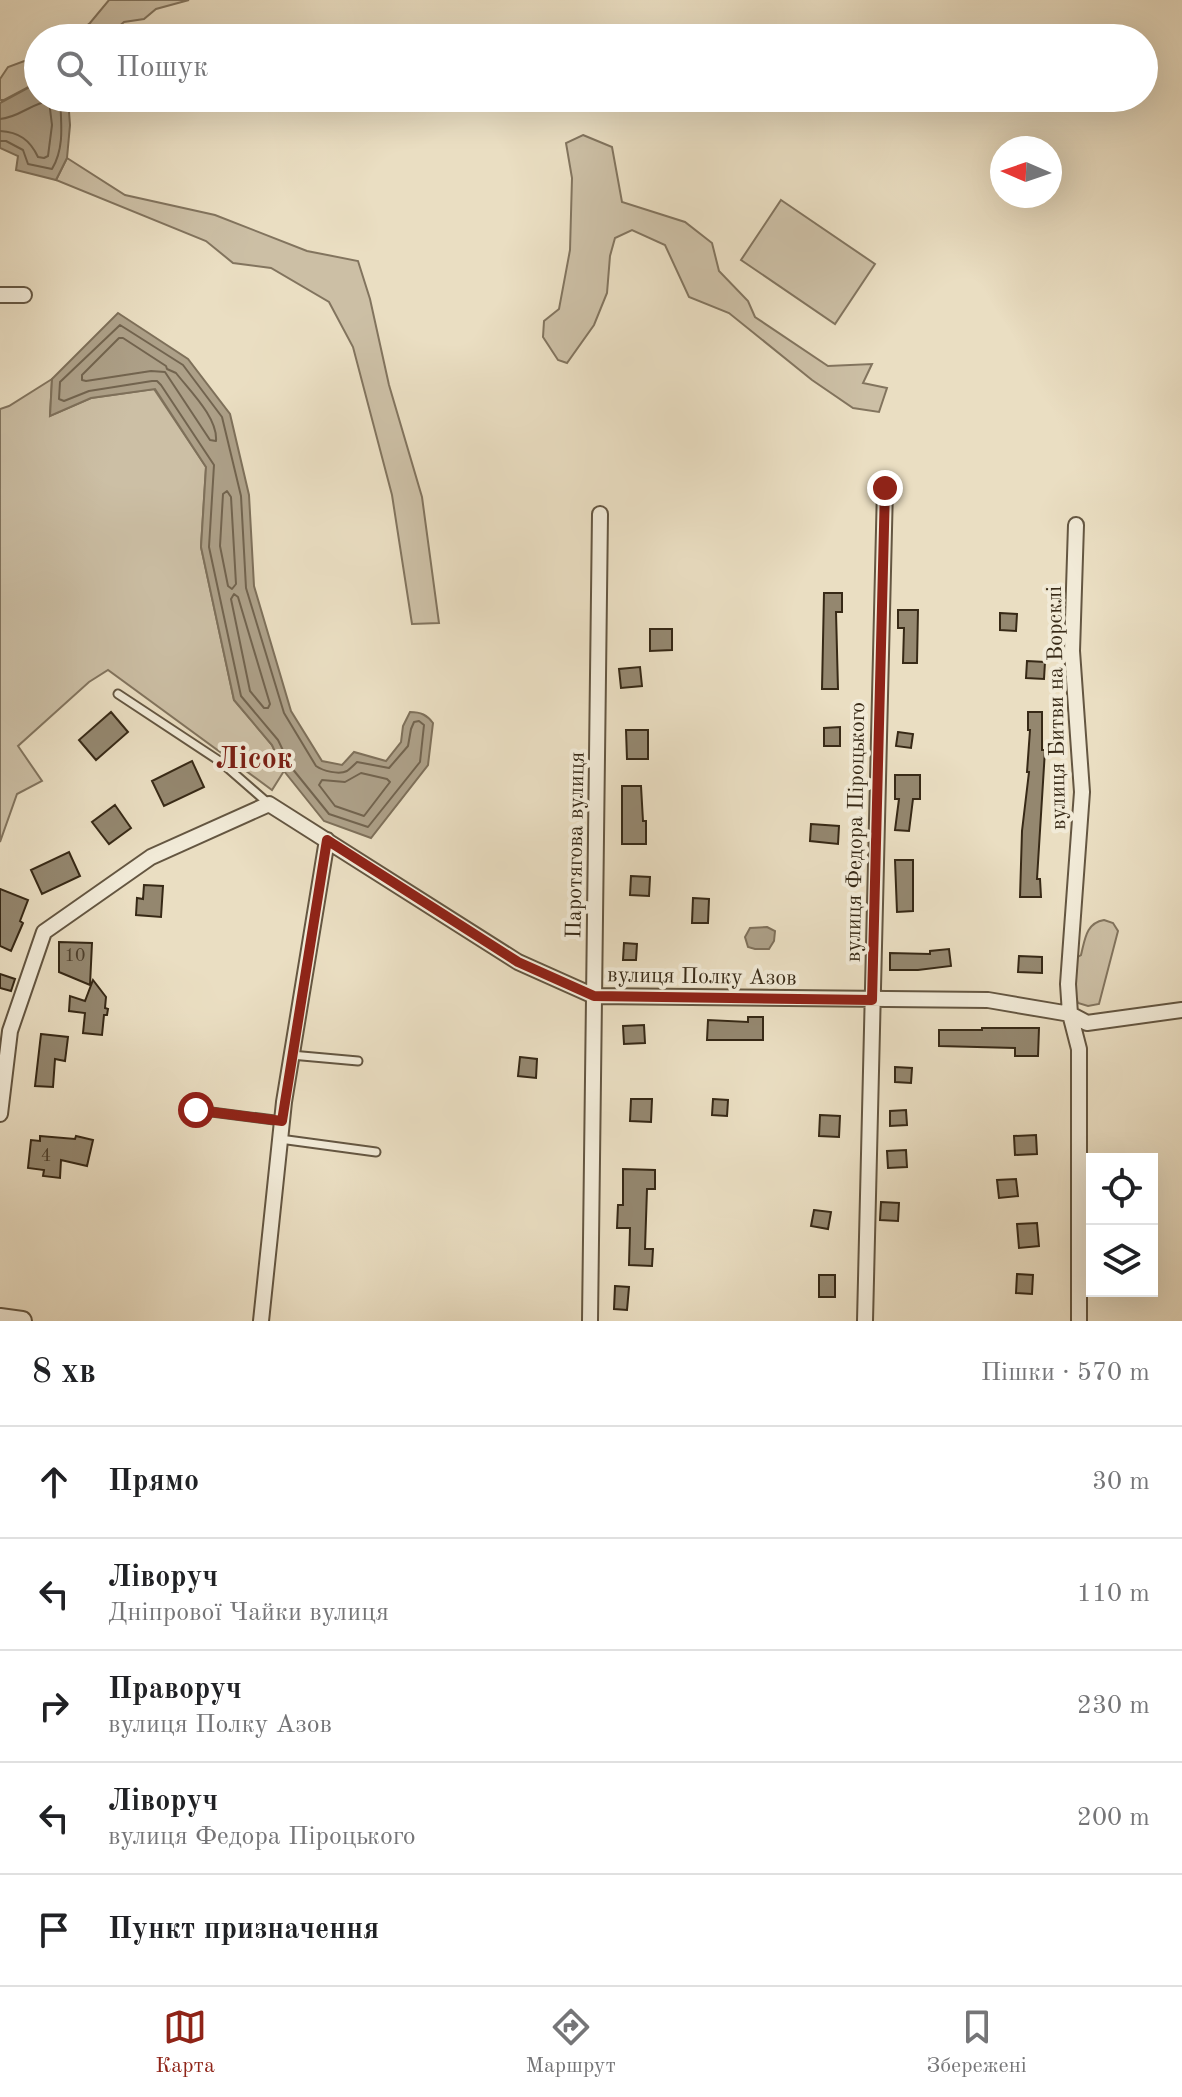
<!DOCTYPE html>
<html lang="uk">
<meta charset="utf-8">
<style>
body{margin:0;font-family:"Old Standard TT",serif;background:#f2f2f2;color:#202124}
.controls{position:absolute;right:24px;bottom:24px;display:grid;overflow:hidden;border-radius:0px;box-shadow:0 8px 32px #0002}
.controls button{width:72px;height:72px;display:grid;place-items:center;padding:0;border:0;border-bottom:2px solid #e0e0e0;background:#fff;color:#202124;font:40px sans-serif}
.compass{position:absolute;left:990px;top:136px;width:72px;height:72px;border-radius:50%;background:#fff;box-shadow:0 8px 32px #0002;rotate:272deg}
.stop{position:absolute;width:24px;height:24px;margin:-18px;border:6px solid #8f2418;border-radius:50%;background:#fff}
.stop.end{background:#8f2418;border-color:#fff;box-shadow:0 2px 8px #0008}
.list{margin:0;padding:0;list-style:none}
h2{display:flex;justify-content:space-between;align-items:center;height:104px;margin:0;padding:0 32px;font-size:34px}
h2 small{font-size:26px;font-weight:400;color:#757577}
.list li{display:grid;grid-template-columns:52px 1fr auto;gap:24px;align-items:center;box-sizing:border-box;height:112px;padding:0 32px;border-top:2px solid #e0e0e0}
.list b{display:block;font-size:30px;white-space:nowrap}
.list p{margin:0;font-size:26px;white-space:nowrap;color:#757577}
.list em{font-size:26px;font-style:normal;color:#757577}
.icon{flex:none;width:44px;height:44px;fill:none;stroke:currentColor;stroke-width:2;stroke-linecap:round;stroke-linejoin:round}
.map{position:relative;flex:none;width:1182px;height:1321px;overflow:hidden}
.search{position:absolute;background:#fff;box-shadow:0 8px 32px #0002;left:24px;right:24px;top:24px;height:88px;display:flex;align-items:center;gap:20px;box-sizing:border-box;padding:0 28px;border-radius:44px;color:#757577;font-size:30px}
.sheet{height:664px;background:#fff}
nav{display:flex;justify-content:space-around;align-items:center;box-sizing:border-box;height:112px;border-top:2px solid #e0e0e0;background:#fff;font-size:22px;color:#757577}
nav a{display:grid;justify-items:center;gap:4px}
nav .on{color:#8f2418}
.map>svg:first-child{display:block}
.green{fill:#ccbfa5;stroke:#82745e;stroke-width:2}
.water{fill:#ada088;stroke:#7e705a;stroke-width:2}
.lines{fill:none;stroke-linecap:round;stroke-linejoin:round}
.shore{stroke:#72644f;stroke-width:2}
.building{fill:#94876f;stroke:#372916;stroke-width:2}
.service-casing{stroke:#645641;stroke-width:11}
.minor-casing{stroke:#645641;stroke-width:18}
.tertiary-casing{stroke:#645641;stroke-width:22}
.service{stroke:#f1ead7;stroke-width:7}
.minor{stroke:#f1ead7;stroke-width:14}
.tertiary{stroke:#f1ead7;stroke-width:18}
.route{stroke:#8f2418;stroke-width:10}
.labels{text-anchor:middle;stroke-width:8;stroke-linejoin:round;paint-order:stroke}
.number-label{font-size:18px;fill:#4e402c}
.street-label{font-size:22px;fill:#372916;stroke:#f1ead7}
.district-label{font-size:30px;font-weight:bold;fill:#7a1f14;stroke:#f1ead7}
</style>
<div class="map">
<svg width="1182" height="1321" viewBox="0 0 1182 1321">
<rect width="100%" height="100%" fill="#eadec2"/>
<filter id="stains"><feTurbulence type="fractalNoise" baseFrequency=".0025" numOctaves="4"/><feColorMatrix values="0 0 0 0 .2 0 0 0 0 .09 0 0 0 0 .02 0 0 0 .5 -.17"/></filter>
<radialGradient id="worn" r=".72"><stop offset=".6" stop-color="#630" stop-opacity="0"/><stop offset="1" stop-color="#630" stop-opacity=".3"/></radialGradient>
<!-- green -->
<path class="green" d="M 109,0 L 189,0 L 156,9 L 144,19 L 124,22 L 106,38 L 71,38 L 90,23 Z
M 38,56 L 38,85 L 34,84 L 4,100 L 0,100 L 0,79 L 8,67 Z
M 583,135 L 612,147 L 622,202 L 685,222 L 712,243 L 719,271 L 748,301 L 755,317 L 828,366 L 872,364 L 863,383 L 887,388 L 879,412 L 853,408 L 812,380 L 729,313 L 689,297 L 665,245 L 632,230 L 615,238 L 610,256 L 607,293 L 594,325 L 567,363 L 558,360 L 543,337 L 544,321 L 559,309 L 570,250 L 572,178 L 566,143 Z
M 67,158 L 125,195 L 215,215 L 307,251 L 358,261 L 370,299 L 389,385 L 422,497 L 439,623 L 412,624 L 392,495 L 353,347 L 329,302 L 271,268 L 233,263 L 206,241 L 56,180 Z
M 781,200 L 875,264 L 835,324 L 741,260 Z
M 52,379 L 50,416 L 91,398 L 154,389 L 206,467 L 201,547 L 234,700 L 272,745 L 284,771 L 272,790 L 108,670 L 89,682 L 18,746 L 42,781 L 17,794 L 0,842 L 0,409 L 9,406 Z
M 1104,920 L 1113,923 L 1118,931 L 1099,1004 L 1088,1006 L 1078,1003 L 1072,987 L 1074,959 L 1081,955 C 1085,939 1086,923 1104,920 Z"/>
<!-- water -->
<path class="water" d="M 35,84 L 38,85 L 38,98 L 68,98 L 70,125 L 67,158 L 56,180 L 16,170 L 18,156 L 0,148 L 0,103 Z
M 118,313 L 188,359 L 230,414 L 249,495 L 254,586 L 291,711 L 322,761 L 342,765 L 354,752 L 386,761 L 401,742 L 403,726 L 410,712 C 421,712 427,715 433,723 L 428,765 L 371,838 L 324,821 L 284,771 L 272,745 L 234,700 L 201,547 L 206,467 L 155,389 L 91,398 L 50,416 L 52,379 Z
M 767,927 L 775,931 L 774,941 L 769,949 L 755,949 L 748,947 L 745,937 L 750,928 Z"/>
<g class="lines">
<!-- shore -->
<path class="shore" d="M 0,119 C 18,118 32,103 49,101 L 52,125 L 48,156 L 44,158 L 38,157 C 30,140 19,132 0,131
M 0,141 L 6,141 L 23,150 L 28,164 L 52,169 C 65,147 61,123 60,98
M 120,325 L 183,365 L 222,417 L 241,496 L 246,588 L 284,713 L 316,766 C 323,771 339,775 347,771 C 351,768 354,765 357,762 L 389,768 L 408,746 L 411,729 L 414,722 L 419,721 L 424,725 L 420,762 L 368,827 L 329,814 L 291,767 L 278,740 L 241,696 L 209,547 L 214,465 L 161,385 L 157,381 L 152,381 L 89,391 L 64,401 L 59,399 L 60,382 Z
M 119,338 L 123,338 L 166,366 L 167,369 L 176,373 C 190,391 218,418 216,441 L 210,440 L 165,372 L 151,371 L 86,381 L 82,380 L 82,375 Z
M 227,491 L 231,497 L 236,584 L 232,589 L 228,586 L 220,546 L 223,494 Z
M 234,594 L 238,597 L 270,704 L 268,708 L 264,708 L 250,691 L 231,599 Z
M 361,773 L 387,779 L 390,782 L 364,816 L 335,806 L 319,785 L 322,780 L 345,782 Z"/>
</g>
<!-- building -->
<path class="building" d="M 824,593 L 842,593 L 842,612 L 836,612 L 838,689 L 822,689 Z
M 898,610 L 918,610 L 917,663 L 903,663 L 904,628 L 898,628 Z
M 1000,613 L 1017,614 L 1016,631 L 1000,630 Z
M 650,629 L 672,629 L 672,650 L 650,651 Z
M 1027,661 L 1045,662 L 1044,679 L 1026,678 Z
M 640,667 L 642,686 L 621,688 L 619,669 Z
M 111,712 L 128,732 L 96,760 L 79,740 Z
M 1028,712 L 1042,712 L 1042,750 L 1045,750 L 1037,879 L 1040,879 L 1041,897 L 1020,897 L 1022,831 L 1029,772 L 1027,772 L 1030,730 L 1028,730 Z
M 840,727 L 840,746 L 824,746 L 824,728 Z
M 626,730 L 648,730 L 648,759 L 627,759 Z
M 898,732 L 913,734 L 911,748 L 896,746 Z
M 192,761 L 204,787 L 164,806 L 152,781 Z
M 895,775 L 920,775 L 920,799 L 913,799 L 909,831 L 895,830 L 899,799 L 895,799 Z
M 622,786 L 641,786 L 643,821 L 646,821 L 646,844 L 622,844 Z
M 115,805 L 131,828 L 109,844 L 92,822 Z
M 811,824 L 839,826 L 838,844 L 810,841 Z
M 69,852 L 80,876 L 42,894 L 31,870 Z
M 895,860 L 913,860 L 913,911 L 897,912 Z
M 631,876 L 650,877 L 649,896 L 630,895 Z
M 144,885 L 163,886 L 161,917 L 136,915 L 137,898 L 143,899 Z
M 0,889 L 28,900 L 20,921 L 23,923 L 11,951 L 0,946 Z
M 693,898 L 709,899 L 708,923 L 692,923 Z
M 59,942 L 92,943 L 90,985 L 59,972 Z
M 624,943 L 637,944 L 636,960 L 623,960 Z
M 949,949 L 951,966 L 918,970 L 890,970 L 890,953 L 930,954 L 930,951 Z
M 1019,956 L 1042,957 L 1042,973 L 1018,972 Z
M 0,974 L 15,979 L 11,991 L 0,988 Z
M 93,980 L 106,997 L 105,1008 L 108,1009 L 107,1015 L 104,1015 L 102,1035 L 83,1033 L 85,1013 L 69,1011 L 70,996 L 85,1001 Z
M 748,1017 L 763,1017 L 763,1040 L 707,1040 L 708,1020 L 748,1022 Z
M 644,1025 L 645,1043 L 624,1044 L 623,1026 Z
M 982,1028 L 1039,1028 L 1038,1056 L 1015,1056 L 1015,1048 L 939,1046 L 939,1030 L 982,1030 Z
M 41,1034 L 68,1037 L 65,1061 L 55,1059 L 53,1087 L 35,1086 Z
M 520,1057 L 537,1059 L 536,1078 L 518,1076 Z
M 895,1067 L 912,1068 L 911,1083 L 895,1082 Z
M 631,1099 L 652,1099 L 651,1122 L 630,1121 Z
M 713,1099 L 728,1100 L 727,1116 L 712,1115 Z
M 906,1110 L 907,1125 L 890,1126 L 890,1111 Z
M 820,1115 L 840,1116 L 839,1137 L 819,1136 Z
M 1036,1135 L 1037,1154 L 1015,1155 L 1014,1136 Z
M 40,1136 L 75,1139 L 76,1136 L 93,1140 L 87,1166 L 61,1160 L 60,1178 L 43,1176 L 44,1170 L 28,1168 L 31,1140 L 40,1141 Z
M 906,1150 L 907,1167 L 888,1168 L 887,1151 Z
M 623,1169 L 655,1170 L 655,1189 L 647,1189 L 645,1249 L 653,1249 L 652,1266 L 629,1265 L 630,1228 L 617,1228 L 618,1205 L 623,1205 Z
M 1016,1179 L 1018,1196 L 999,1198 L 997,1180 Z
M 881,1202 L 899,1203 L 898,1221 L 880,1220 Z
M 814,1210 L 831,1212 L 828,1229 L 811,1226 Z
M 1037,1223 L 1039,1246 L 1019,1248 L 1017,1224 Z
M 1017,1274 L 1033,1275 L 1032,1294 L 1016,1293 Z
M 819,1275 L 835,1275 L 835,1297 L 819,1297 Z
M 615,1286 L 629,1287 L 627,1310 L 614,1309 Z"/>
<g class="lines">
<!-- service casing -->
<g class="service-casing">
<path id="service" d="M 118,694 L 221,762 L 269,804
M 291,1055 L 358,1061
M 196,1110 L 282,1121
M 280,1139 L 376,1152"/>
</g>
<!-- minor casing -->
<g class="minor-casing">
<path id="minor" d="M 0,295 L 24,295
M 1076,525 L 1072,651 L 1082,792 L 1068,984 L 1070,1014 L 1079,1049 L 1079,1321
M 0,1114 L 10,1031 L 44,932 L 151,857 L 269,804 L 518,962 L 594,996 L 988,1000 L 1070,1014 L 1087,1023 L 1182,1010
M 261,1321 L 284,1102 L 327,840
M 590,1321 L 600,514
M 865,1321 L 885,488"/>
</g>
<!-- tertiary casing -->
<g class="tertiary-casing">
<path id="tertiary" d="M 0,1318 L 22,1321"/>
</g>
<!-- service -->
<use href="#service" class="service"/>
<!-- minor -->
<use href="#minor" class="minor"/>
<!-- tertiary -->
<use href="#tertiary" class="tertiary"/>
</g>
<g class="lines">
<!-- route -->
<path class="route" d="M 196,1110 L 282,1121 L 327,840 L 518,962 L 594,996 L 872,1000 L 885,488"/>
</g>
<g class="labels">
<!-- number labels -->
<g class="number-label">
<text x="75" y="961">10</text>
<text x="46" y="1161">4</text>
</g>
<!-- street labels -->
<g class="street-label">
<text transform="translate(1055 708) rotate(-91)" y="8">вулиця Битви на Ворсклі</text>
<text transform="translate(854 832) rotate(-89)" y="8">вулиця Федора Піроцького</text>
<text transform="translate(574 845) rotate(-89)" y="8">Паротягова вулиця</text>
<text transform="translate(702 975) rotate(1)" y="8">вулиця Полку Азов</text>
</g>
<!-- district labels -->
<g class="district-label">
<text x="254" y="768">Лісок</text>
</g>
</g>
<rect width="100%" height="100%" filter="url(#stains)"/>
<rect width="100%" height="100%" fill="url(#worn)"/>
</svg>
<div class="controls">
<button><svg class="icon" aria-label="locate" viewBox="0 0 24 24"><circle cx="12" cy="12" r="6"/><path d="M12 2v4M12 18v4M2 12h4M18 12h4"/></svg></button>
<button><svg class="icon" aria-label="layers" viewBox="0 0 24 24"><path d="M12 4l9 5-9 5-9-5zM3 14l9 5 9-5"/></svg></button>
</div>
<svg class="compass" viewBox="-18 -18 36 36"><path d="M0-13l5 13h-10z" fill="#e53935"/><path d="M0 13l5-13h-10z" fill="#757577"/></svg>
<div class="stop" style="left:196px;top:1110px"></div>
<div class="stop end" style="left:885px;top:488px"></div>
<div class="search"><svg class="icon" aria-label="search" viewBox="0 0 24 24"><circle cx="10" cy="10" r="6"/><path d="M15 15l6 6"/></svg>Пошук</div>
</div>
<section class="sheet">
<h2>8 хв<small>Пішки · 570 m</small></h2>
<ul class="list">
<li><svg class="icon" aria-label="ahead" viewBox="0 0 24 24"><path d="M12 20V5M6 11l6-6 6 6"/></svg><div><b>Прямо</b></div><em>30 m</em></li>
<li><svg class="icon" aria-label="left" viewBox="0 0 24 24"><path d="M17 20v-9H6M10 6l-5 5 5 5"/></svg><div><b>Ліворуч</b><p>Дніпрової Чайки вулиця</p></div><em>110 m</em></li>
<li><svg class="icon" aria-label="right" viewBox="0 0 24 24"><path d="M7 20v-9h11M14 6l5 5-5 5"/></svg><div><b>Праворуч</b><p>вулиця Полку Азов</p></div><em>230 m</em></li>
<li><svg class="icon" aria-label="left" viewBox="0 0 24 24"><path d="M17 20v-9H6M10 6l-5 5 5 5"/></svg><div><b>Ліворуч</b><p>вулиця Федора Піроцького</p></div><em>200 m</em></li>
<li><svg class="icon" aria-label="arrive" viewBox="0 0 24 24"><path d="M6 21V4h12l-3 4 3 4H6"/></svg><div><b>Пункт призначення</b></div></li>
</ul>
</section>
<nav>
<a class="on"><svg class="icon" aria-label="map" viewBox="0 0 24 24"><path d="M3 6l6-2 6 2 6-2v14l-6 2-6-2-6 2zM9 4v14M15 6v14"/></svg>Карта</a>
<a><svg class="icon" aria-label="directions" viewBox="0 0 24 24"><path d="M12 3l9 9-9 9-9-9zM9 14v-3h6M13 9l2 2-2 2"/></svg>Маршрут</a>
<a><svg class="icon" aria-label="saved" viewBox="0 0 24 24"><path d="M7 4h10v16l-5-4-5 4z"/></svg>Збережені</a>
</nav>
